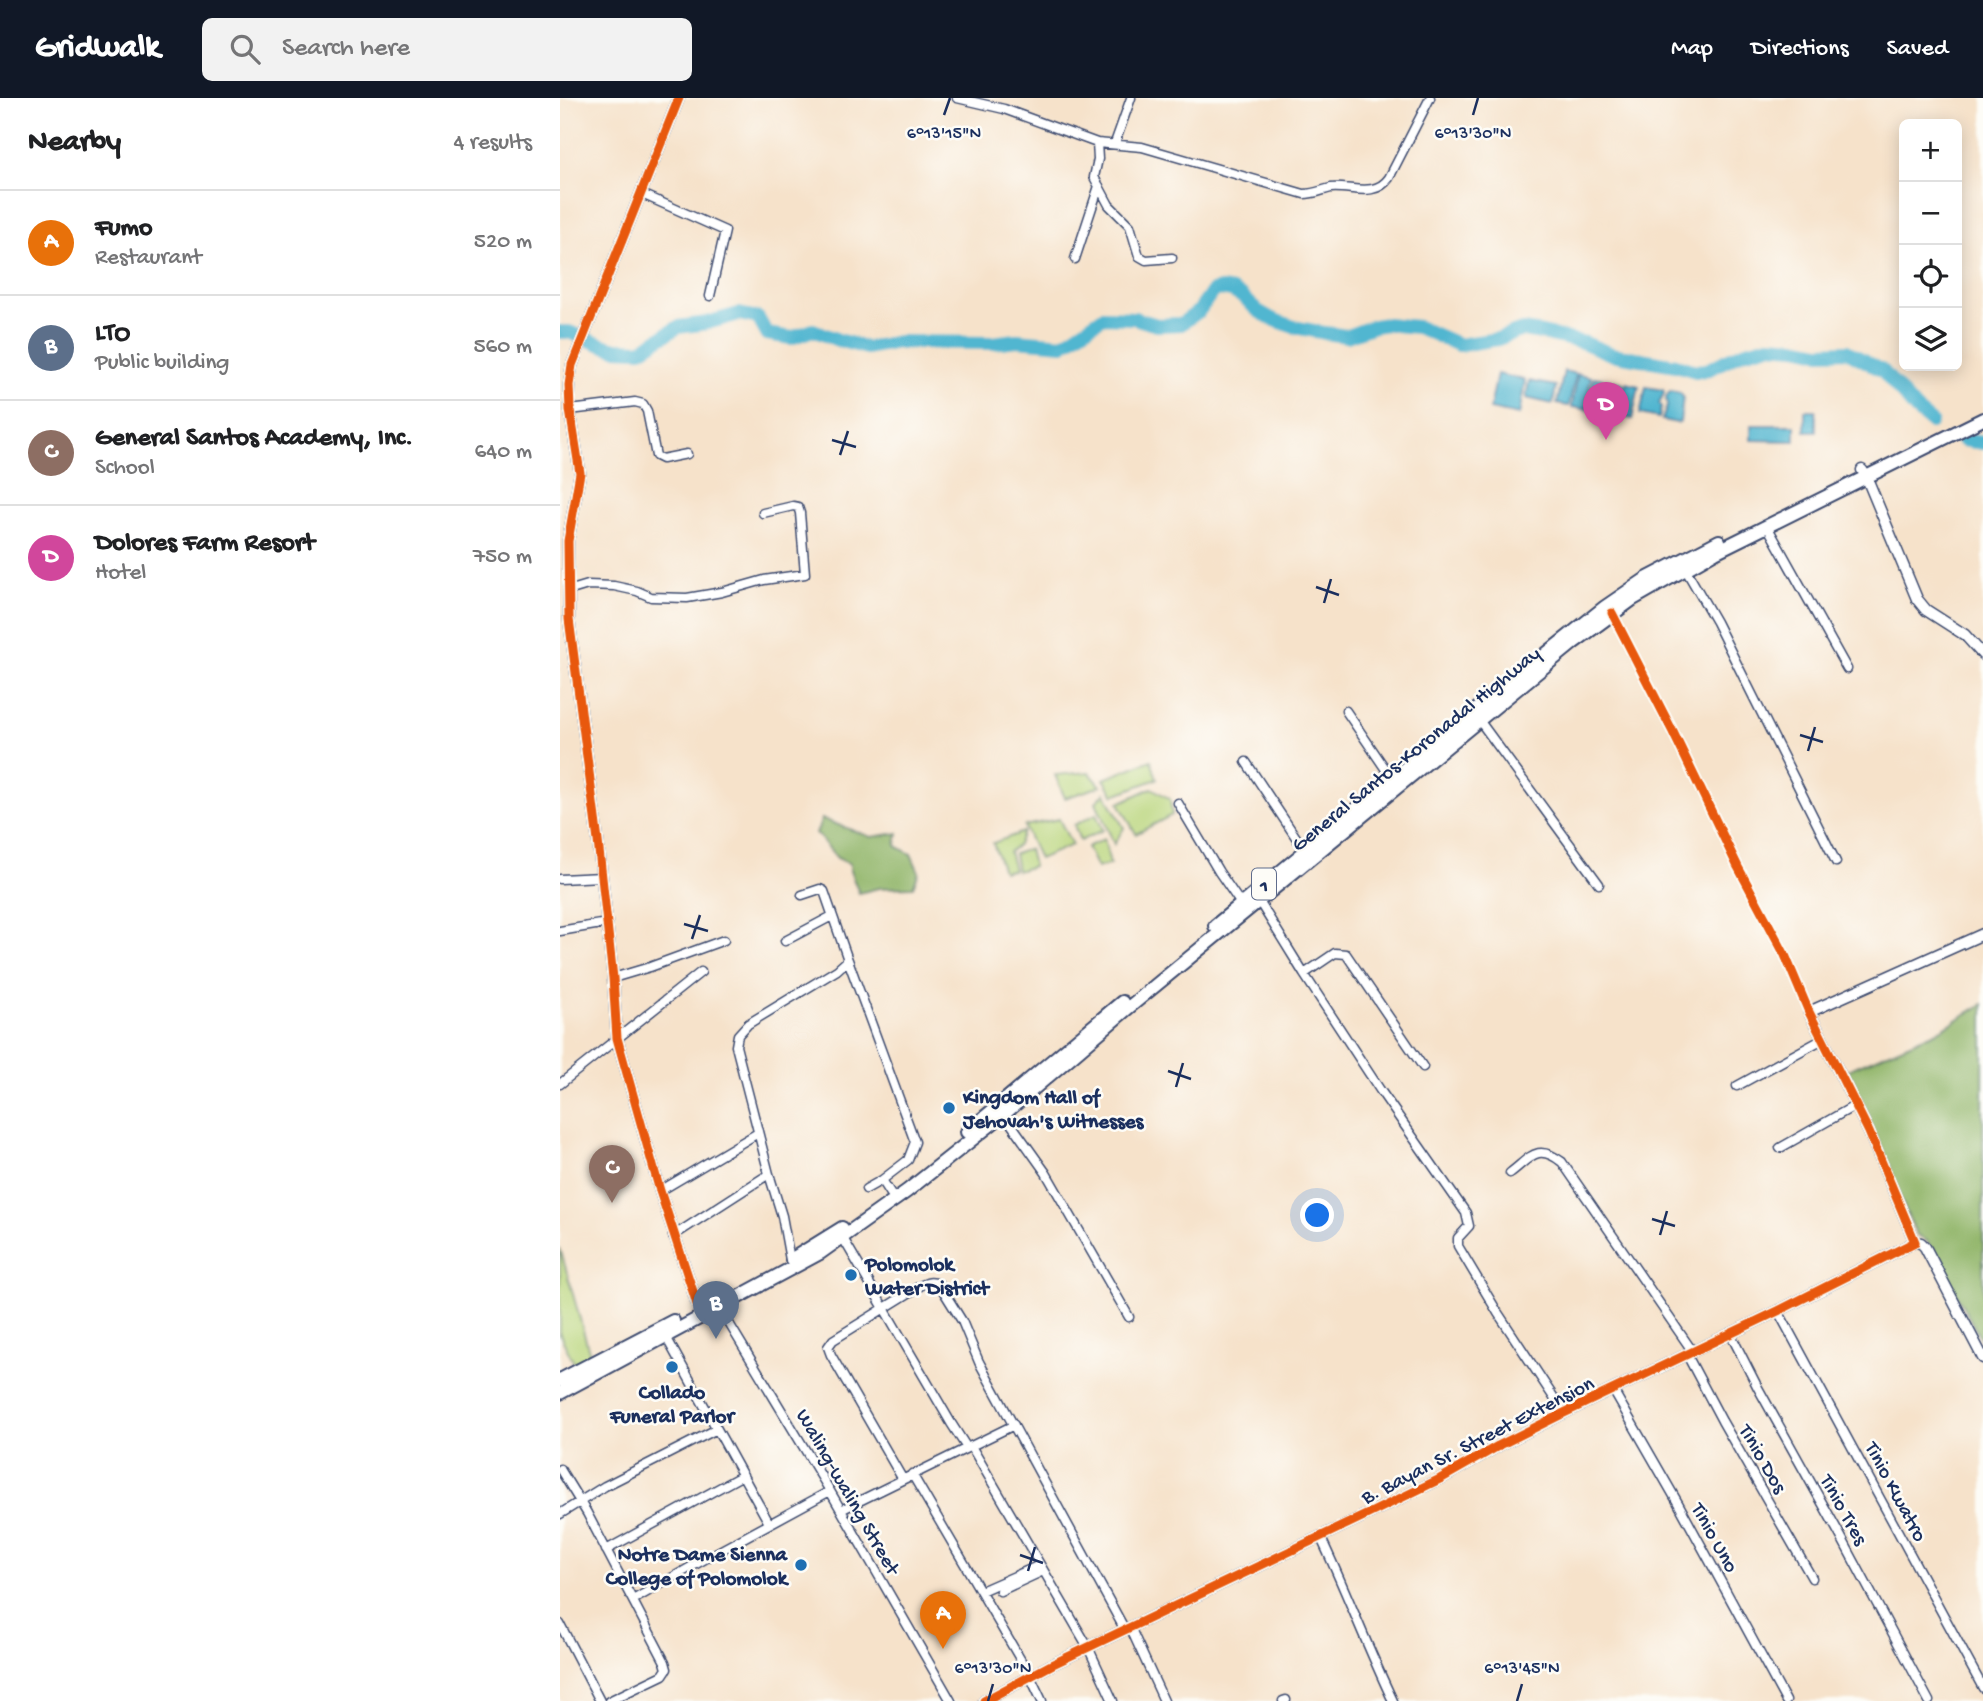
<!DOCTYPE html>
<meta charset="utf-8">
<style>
body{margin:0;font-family:"Gochi Hand",sans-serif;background:#f2f2f2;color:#202124}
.controls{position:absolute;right:21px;top:21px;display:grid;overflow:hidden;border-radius:10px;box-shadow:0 4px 18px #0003}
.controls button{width:63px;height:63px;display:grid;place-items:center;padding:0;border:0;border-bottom:2px solid #e0e0e0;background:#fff;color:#202124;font:35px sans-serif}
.you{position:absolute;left:758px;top:1118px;width:24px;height:24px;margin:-18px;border:5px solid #fff;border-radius:50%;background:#1a73e8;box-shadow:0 0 0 10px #1a73e833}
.badge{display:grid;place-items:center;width:46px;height:46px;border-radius:50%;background:#111827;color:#fff;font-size:23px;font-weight:700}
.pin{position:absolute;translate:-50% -58px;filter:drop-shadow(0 2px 4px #0008)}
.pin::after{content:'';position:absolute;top:37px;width:24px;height:21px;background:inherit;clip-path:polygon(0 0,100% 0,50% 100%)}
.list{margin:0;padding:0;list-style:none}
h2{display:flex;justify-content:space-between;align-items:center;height:91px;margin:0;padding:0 28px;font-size:30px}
h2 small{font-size:23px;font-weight:400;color:#757577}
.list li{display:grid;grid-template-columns:46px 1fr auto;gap:21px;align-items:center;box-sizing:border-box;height:105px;padding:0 28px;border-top:2px solid #e0e0e0}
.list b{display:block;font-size:26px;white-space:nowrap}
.list p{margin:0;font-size:23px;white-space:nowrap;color:#757577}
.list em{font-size:23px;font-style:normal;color:#757577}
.icon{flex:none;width:38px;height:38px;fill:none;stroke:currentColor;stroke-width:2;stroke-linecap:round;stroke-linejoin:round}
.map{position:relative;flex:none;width:1423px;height:1603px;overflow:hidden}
header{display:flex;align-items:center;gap:42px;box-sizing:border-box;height:98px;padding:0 35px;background:#111827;color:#fff}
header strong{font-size:33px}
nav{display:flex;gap:38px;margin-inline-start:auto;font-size:24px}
.search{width:490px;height:63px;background:#f2f2f2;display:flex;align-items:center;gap:18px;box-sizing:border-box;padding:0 24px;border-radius:10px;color:#757577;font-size:26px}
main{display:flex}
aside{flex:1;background:#fff}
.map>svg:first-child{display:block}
.green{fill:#b9d57b;stroke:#6a826c;stroke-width:2}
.forest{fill:#92b66b;stroke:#567264;stroke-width:2}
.water{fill:#51b6d0;stroke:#367297;stroke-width:2}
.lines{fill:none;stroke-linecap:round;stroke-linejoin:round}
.river{stroke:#51b6d0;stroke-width:14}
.minor-casing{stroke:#3c4a6e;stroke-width:11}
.tertiary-casing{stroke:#3c4a6e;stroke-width:13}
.trunk-casing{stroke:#3c4a6e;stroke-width:16}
.minor{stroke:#fff;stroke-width:8}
.tertiary{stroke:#fff;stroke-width:10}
.trunk{stroke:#fff;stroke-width:12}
.cycleway-casing{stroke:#fdfcf7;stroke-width:13}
.cycleway{stroke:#e8590c;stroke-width:9}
.ticks{fill:none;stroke:#1b2f5e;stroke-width:2.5}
.poi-dot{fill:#1f6fb2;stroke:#fdfcf7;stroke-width:2.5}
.labels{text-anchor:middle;stroke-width:5;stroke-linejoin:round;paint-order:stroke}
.shield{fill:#fdfcf7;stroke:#5f6c8c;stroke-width:2}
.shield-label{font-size:19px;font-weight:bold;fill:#1b2f5e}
.street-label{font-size:21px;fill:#1b2f5e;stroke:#fdfcf7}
.poi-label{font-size:21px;font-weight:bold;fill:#1b2f5e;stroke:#fdfcf7;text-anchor:start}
.ticks-label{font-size:18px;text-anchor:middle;fill:#1b2f5e;stroke:#fdfcf7;stroke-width:5;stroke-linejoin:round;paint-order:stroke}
</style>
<header>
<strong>Gridwalk</strong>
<div class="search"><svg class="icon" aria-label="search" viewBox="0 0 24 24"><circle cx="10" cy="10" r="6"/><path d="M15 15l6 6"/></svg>Search here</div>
<nav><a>Map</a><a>Directions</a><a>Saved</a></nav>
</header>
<main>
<aside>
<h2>Nearby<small>4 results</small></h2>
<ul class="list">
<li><span class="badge" style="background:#e8710a">A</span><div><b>Fumo</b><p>Restaurant</p></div><em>520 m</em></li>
<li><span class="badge" style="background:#5c6f8a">B</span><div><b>LTO</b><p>Public building</p></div><em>560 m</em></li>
<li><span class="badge" style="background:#8d6e63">C</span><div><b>General Santos Academy, Inc.</b><p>School</p></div><em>640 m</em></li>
<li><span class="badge" style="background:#d1479c">D</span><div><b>Dolores Farm Resort</b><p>Hotel</p></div><em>750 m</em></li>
</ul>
</aside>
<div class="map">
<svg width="1423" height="1603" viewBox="0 0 1423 1603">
<rect width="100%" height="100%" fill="#fdfcf7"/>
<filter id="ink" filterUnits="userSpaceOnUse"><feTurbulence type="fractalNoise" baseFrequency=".0143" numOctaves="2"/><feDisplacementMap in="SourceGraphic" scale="14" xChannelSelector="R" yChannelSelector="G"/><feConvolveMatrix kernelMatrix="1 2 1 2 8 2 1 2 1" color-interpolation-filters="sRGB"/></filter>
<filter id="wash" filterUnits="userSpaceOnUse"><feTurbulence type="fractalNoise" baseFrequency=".00686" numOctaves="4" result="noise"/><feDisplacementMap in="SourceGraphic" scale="28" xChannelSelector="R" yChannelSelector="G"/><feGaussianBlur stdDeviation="1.57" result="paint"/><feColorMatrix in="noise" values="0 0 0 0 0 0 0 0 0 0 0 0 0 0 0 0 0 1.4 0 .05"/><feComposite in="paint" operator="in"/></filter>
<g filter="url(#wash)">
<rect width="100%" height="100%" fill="#f6e2ca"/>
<!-- green -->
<path class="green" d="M 591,662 L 597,681 L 554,697 L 544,681 Z
M 529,674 L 541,688 L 505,700 L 495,677 Z
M 592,690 L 610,701 L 612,717 L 576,736 L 559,705 Z
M 545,695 L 564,730 L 554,746 L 536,704 Z
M 536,716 L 543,732 L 520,743 L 514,727 Z
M 499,721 L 512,747 L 479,761 L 464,728 Z
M 463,734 L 458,747 L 449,754 L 454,772 L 443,773 L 433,745 Z
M 544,741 L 550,766 L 537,770 L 527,749 Z
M 469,751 L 473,768 L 457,773 L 454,756 Z
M 0,1150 L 30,1257 L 16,1269 L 0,1237 Z"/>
<!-- forest -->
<path class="forest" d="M 262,721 L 311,739 L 338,735 L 336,748 L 351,756 L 359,774 L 353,789 L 319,790 L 299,795 L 290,773 L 290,766 L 277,760 L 256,735 Z
M 1423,906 L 1423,1245 L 1367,1143 L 1357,1138 L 1283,974 L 1380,932 Z"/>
<!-- water -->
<path class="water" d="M 1004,273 L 1016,276 L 1009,308 L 997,306 Z
M 937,276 L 965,282 L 959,317 L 930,311 Z
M 1018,276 L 1031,279 L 1025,311 L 1012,309 Z
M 1034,279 L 1047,282 L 1040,314 L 1027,312 Z
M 1049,282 L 1063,285 L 1056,317 L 1043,315 Z
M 969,283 L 996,288 L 993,306 L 966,300 Z
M 1066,285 L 1079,288 L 1072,321 L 1059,318 Z
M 1086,289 L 1103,292 L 1104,295 L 1099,305 L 1101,309 L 1099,320 L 1080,316 Z
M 1110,293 L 1120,295 L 1123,299 L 1120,324 L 1117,325 L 1102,322 L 1107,308 L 1106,299 Z
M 1245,312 L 1256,312 L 1256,333 L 1245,333 Z
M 1191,327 L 1235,327 L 1235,343 L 1191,342 Z"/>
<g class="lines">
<!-- river -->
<path class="river" d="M 0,234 L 9,234 L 39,246 L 56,251 L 81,252 L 118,229 L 147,225 L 179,216 L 198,220 L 207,236 L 231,240 L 253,232 L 278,242 L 307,250 L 338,244 L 432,245 L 457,242 L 503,246 L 543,219 L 574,220 L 597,227 L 621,226 L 639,213 L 653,193 L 661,191 L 672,193 L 683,199 L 698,213 L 712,221 L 734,229 L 765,235 L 787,238 L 814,228 L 827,226 L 846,228 L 858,229 L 899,247 L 938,241 L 962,232 L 982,235 L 1025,245 L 1051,256 L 1116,267 L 1136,273 L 1147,272 L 1183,254 L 1209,247 L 1236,249 L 1260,254 L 1287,253 L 1323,273 L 1356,312 L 1371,324
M 1403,342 L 1423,345"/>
</g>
</g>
<g filter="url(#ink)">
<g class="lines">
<!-- minor casing -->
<g class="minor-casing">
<path id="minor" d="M 397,0 L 444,11 L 537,45 L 582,49 L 744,96 C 754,96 762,92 771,90 C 791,88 815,100 829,80 L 870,0
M 537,45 L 538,61 L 534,79 L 549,107 L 570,128 L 579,158 L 586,162 L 612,160
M 555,45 L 571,0
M 82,96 L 165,133 L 150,198
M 515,161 L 539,88
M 10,312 L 75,304 L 83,306 L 87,313 L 96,358 L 102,361 L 127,356
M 1207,428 L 1287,571
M 1123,467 L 1156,524 L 1276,764
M 8,493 L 28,487 L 54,488 L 77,493 L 91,499 L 127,500 L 162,494 L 204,482 L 245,476 L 240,415 L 238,409 L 233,408 L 203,415
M 1052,515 L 1113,634 L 1178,769 L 1225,857 L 1249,914
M 786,613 L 833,682
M 919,622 L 1039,786
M 686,664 L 745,753
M 618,705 L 659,774 L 683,809
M 0,781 L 42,779
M 697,800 L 744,876 L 820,992 L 906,1115 L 909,1128 L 898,1140 L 898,1148 L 938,1215 L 1004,1315
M 0,833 L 47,825
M 225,843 L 272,818
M 288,862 L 355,1044 L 348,1062 L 322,1082 L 331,1096
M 744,876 L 775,855 L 786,856 L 863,969
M 53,880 L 90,869 L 164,842
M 0,986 L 141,874
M 1177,988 L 1263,941
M 444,1016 L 486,1075 L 569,1219
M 1220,1050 L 1296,1007
M 950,1075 C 971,1059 977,1045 1002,1064 L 1133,1254
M 209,1076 L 176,948 L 178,937 L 188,926 L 277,872 L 288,862 L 264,793 L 260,791 L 242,797
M 306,1091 L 322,1082
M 100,1093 L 198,1035
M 280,1135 L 391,1325 L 407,1350
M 113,1138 L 209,1076 L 222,1118 L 230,1162
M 155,1202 L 270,1393 L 391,1603
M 1218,1213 L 1423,1590
M 1170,1235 L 1197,1288 L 1280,1437 L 1369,1603
M 105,1237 L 209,1425
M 1127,1257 L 1162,1323 L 1252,1480
M 1053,1292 L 1118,1405 L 1226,1603
M 411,1348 L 528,1549 L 553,1603
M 0,1371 L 27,1415 L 105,1564 L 107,1571 L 103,1577 L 49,1603
M 352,1376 L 470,1578 L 482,1603
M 342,1380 L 271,1257 L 268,1249 L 273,1242 L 360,1188 C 367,1184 371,1183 379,1186 L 402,1223 L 419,1264 L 565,1532
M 281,1412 L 454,1327
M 0,1416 L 45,1388 L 157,1331
M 760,1438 C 786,1492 807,1549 833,1603
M 46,1452 L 183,1377
M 421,1493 L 480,1467
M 440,1493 L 483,1473
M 73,1502 L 152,1457 L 270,1393
M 0,1526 L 40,1603
M 570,1529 L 604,1603
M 723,1603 L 726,1602"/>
</g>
<!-- tertiary casing -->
<g class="tertiary-casing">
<path id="tertiary" d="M 119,0 L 12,267 L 9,287 L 10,312 L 20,375 L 8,443 L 9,521 L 38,743 L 53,880 L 57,940 L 100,1093 L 141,1218
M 1302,372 L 1306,378 L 1357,501 L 1366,512 L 1405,537 L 1423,557
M 1355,1144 L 1309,1034 L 1249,914 L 1423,836
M 1355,1144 L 1361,1145 L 1365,1149 L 1423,1260
M 424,1603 L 493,1566 L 806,1417 L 880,1381 L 938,1348 L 1004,1315 L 1218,1213 L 1355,1144"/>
</g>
<!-- trunk casing -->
<g class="trunk-casing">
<path id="trunk" d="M 655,828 L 911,616 L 1045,509 L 1086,481 L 1159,443
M 407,1034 L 562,904
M 232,1161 L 282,1130
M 0,1282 L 113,1223
M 0,1295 L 260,1155 L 347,1093 L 444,1016 L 568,910 L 919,622 L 1013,545 L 1073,501 L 1155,454 L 1423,321"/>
</g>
<!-- minor -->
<use href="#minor" class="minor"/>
<!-- tertiary -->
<use href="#tertiary" class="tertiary"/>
<!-- trunk -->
<use href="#trunk" class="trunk"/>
<!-- cycleway casing -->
<g class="cycleway-casing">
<path id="cycleway" d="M 119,0 L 12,267 L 9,287 L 10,312 L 20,375 L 8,443 L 9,521 L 38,743 L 53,880 L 57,940 L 100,1093 L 141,1218
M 424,1603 L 493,1566 L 806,1417 L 880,1381 L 938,1348 L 1004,1315 L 1218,1213 L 1355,1144 L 1309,1034 L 1249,914 L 1225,857 L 1178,769 L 1113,634 L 1052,515"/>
</g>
<!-- cycleway -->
<use href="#cycleway" class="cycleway"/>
</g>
</g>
<!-- ticks -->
<path class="ticks" d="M 384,17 L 390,0M 913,17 L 918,0M 272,342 L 296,349M 280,357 L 288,333M 756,489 L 779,497M 764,505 L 771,481M 1240,637 L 1263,644M 1248,653 L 1255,629M 124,826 L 148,833M 132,841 L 140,817M 608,973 L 631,981M 616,989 L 623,965M 1092,1121 L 1115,1128M 1100,1137 L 1107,1113M 460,1457 L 483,1465M 468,1473 L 475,1449M 428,1603 L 433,1586M 957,1603 L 962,1586"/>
<!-- markers -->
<g class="poi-dot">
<circle cx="389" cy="1010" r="7"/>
<circle cx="291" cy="1177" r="7"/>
<circle cx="112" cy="1269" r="7"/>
<circle cx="241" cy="1467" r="7"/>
</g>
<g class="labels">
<!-- shield labels -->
<rect class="shield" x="692" y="770.5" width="24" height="31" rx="5"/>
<g class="shield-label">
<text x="704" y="793">1</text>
</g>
<!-- street labels -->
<g class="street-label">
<text transform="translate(855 650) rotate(-39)" y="7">General Santos-Koronadal Highway</text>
<text transform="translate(917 1341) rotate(-27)" y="7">B. Bayan Sr. Street Extension</text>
<text transform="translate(1204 1360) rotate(60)" y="7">Tinio Dos</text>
<text transform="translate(289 1393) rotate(60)" y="7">Waling-waling Street</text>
<text transform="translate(1337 1393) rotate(62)" y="7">Tinio Kwatro</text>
<text transform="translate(1285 1411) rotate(61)" y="7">Tinio Tres</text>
<text transform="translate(1156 1439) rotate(61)" y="7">Tinio Uno</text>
</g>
<!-- poi labels -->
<g class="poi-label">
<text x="403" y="1005">Kingdom Hall of<tspan x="403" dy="24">Jehovah's Witnesses</tspan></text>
<text x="305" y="1172">Polomolok<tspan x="305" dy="24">Water District</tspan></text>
<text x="112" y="1300" text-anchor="middle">Collado<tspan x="112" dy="24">Funeral Parlor</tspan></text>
<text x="227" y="1462" text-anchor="end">Notre Dame Sienna<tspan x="227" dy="24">College of Polomolok</tspan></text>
</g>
</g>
<g class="ticks-label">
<text x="384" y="40">6°13'15"N</text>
<text x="913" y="40">6°13'30"N</text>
<text x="433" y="1575">6°13'30"N</text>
<text x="962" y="1575">6°13'45"N</text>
</g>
</svg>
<div class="controls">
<button>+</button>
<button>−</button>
<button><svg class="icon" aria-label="locate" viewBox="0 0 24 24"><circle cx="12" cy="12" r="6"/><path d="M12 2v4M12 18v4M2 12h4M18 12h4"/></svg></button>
<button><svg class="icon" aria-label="layers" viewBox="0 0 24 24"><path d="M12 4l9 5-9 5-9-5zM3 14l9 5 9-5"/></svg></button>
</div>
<div class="you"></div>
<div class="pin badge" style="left:383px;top:1551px;background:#e8710a">A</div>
<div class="pin badge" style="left:156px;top:1241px;background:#5c6f8a">B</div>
<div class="pin badge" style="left:52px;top:1105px;background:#8d6e63">C</div>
<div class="pin badge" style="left:1046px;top:342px;background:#d1479c">D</div>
</div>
</main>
